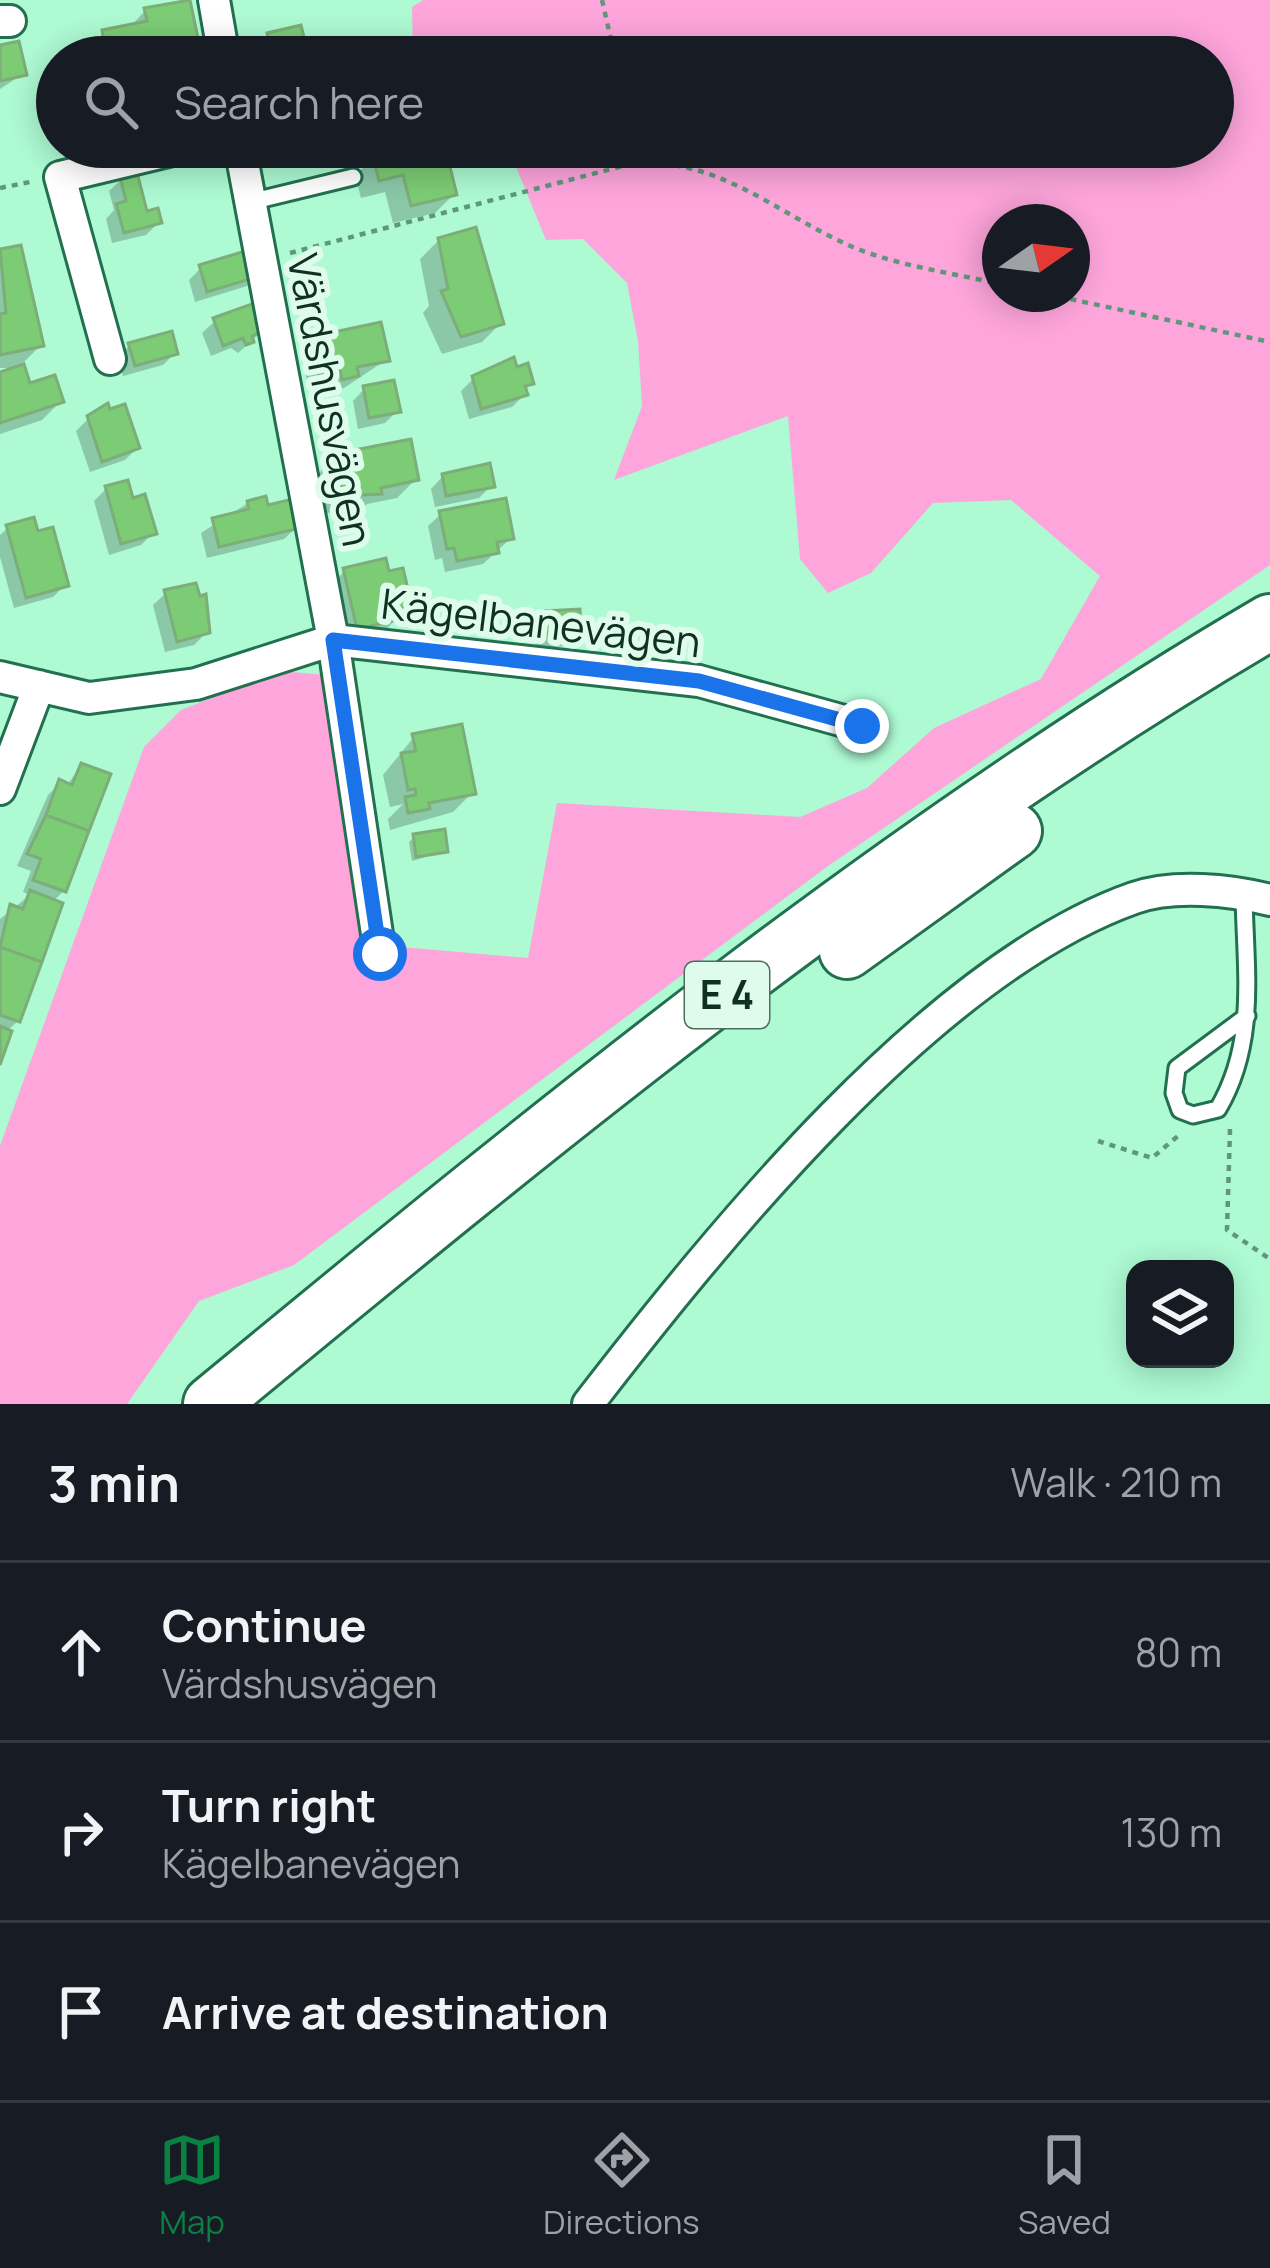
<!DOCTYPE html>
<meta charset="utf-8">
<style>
body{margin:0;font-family:Manrope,sans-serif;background:#242831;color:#f1f3f6}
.controls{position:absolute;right:36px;bottom:36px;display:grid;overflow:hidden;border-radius:24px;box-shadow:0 6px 30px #0003}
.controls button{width:108px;height:108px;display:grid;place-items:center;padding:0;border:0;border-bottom:3px solid #363941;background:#171b24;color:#f1f3f6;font:60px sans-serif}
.compass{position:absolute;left:982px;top:204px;width:108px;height:108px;border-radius:50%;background:#171b24;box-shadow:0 6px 30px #0003;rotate:76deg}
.stop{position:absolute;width:36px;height:36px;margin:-27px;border:9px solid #1a73e8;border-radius:50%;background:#fff}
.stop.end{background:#1a73e8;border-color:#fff;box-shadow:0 3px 12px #0008}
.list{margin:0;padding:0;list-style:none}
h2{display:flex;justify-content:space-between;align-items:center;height:156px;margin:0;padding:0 48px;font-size:51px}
h2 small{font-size:39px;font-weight:400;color:#9ea1a6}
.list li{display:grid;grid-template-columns:78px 1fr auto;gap:36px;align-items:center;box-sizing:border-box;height:180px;padding:0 48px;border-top:3px solid #363941}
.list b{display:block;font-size:45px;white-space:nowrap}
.list p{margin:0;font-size:39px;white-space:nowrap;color:#9ea1a6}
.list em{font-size:39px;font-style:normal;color:#9ea1a6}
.icon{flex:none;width:66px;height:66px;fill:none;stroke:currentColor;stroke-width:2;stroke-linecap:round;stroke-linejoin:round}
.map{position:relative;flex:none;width:1270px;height:1404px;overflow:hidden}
.search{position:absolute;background:#171b24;box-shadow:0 6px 30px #0003;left:36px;right:36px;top:36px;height:132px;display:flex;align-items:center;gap:30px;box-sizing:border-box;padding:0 42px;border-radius:66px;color:#9ea1a6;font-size:45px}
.sheet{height:696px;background:#171b24}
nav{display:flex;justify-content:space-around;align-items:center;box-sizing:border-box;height:168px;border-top:3px solid #363941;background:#171b24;font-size:33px;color:#9ea1a6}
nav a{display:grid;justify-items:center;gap:6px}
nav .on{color:#0b8043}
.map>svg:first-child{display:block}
.green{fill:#fea5dc;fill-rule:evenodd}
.shadow{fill:#0003}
.building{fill:#7ccc75;stroke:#7dad78;stroke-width:3}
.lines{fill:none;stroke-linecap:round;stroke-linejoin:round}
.lane-casing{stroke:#227050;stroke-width:21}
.street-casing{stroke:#227050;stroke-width:36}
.highway-casing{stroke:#227050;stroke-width:60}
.path{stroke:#60977c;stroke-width:4.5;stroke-dasharray:6 6;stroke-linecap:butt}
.lane{stroke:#fff;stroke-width:15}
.street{stroke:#fff;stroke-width:30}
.highway{stroke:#fff;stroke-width:54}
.route{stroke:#1a73e8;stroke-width:15}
.labels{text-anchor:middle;stroke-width:12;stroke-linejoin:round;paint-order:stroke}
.shield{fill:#defbec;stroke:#4e6d5f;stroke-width:3}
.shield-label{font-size:39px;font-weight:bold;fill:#103022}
.street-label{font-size:42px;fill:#103022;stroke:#defbec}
</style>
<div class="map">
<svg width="1270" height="1404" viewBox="0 0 1270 1404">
<rect width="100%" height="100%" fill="#adfad3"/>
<!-- green -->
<path class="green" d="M 423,0 L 1270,0 L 1270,565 L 828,866 L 294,1265 L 199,1301 L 127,1404 L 0,1404 L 0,1146 L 144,747 L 181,710 L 280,671 L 349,677 L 390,946 L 528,958 L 557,803 L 800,817 L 867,788 L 934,728 L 1041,679 L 1100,576 L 1011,500 L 933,503 L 871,573 L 828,593 L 800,559 L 788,416 L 614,480 L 642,406 L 638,341 L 627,283 L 583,239 L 546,240 L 508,147 L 1213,147 L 1213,57 L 413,57 L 412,7 ZM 1000,222 L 1072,222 L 1072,294 L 1000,294 Z"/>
<!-- shadow -->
<path class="shadow" d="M 145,11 L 196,42 L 180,57 L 86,57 L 103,33 L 129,28 Z
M 269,36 L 306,57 L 259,57 L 257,48 Z
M 0,48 L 23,74 L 0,89 Z
M 297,147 L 353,147 L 343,157 L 320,162 L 318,155 L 300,159 Z
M 387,147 L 442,147 L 454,194 L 435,213 L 393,223 L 385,192 L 361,198 L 355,175 Z
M 122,179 L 145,214 L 159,222 L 146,235 L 112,243 L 106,219 L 114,210 L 109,191 Z
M 439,240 L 500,324 L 482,342 L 442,354 L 423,313 L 429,306 L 420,259 Z
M 19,248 L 41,345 L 21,365 L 28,387 L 61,401 L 42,420 L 0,434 L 0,375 L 21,368 L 0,368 L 0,252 Z
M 201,268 L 259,274 L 247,286 L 195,302 L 189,280 Z
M 215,321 L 269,325 L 238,353 L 231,348 L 211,356 L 202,333 Z
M 312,340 L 386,360 L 344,388 L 331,390 L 328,380 L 308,384 L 300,352 Z
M 129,346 L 175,353 L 163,365 L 123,376 L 117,358 Z
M 515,370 L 530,383 L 524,395 L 512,407 L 469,419 L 461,391 L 473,379 Z
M 365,388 L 397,411 L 385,423 L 358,429 L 353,401 Z
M 88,419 L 137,448 L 125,460 L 90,472 L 76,431 Z
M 335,457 L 416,479 L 397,498 L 367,504 L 360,511 L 323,513 L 316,476 Z
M 443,476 L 491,486 L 479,498 L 435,507 L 431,489 Z
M 106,489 L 131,501 L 153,533 L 141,545 L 109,555 L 94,501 Z
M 248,503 L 297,527 L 284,539 L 207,558 L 201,533 Z
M 441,514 L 511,538 L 483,564 L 445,572 L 442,558 L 435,560 L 428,526 Z
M 8,528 L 65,585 L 53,597 L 14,608 L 0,557 L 0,535 Z
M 345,571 L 408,605 L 386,630 L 345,639 L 332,583 Z
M 166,593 L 206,633 L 194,645 L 165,652 L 153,605 Z
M 547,614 L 578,634 L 566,646 L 536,648 L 534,626 Z
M 414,737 L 472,793 L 453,812 L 390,830 L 388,819 L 403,804 L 390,807 L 383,775 Z
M 81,766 L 64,891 L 52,902 L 18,1021 L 7,1031 L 0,1056 L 0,919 L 30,895 L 23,892 L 31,871 L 17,866 L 48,795 L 60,783 L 67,785 Z
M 414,837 L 445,851 L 412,861 L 409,842 Z"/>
<!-- building -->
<path class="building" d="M 190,0 L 199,43 L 159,51 L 160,57 L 107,57 L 102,30 L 147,21 L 144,8 Z
M 301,25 L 309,57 L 272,57 L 267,33 Z
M 19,41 L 27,75 L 0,81 L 0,45 Z
M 398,147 L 445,147 L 457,195 L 411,206 L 403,175 L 379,181 L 372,153 Z
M 137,172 L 147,211 L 158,208 L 162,223 L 124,233 L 116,204 L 126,201 L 120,177 Z
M 476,227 L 504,324 L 461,337 L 441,291 L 448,289 L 438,238 Z
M 21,245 L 44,346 L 0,355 L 0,314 L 6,313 L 0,249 Z
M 255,248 L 263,275 L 207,292 L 199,265 Z
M 263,300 L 272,326 L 252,336 L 254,342 L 246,345 L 243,338 L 223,346 L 213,318 Z
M 381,322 L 390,361 L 357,367 L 359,376 L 342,380 L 340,369 L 319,374 L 311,337 Z
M 172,331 L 178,354 L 135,366 L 128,343 Z
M 514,357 L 517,367 L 528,363 L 534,384 L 525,386 L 528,395 L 481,409 L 472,376 Z
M 24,364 L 30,383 L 55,375 L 64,402 L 0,423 L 0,372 Z
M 394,380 L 401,412 L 369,418 L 363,386 Z
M 108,403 L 110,409 L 125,404 L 140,448 L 102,462 L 87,416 Z
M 411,439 L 419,480 L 381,488 L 382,494 L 342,496 L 334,454 Z
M 490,463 L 495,487 L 446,496 L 442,474 Z
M 128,480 L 133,498 L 145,494 L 157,534 L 121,544 L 105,486 Z
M 266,496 L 268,505 L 293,499 L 300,528 L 219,547 L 212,518 L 249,509 L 247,501 Z
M 506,498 L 514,539 L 497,542 L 499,553 L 457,561 L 454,548 L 447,549 L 439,511 Z
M 34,517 L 38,531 L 53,527 L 69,586 L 26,598 L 6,525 Z
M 386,558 L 389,571 L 403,568 L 412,606 L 399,609 L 402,619 L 357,629 L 343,568 Z
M 196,583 L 200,596 L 206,594 L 210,633 L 177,642 L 164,590 Z
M 580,609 L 581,635 L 547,637 L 545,611 Z
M 462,724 L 476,794 L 429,803 L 430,809 L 408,813 L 405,797 L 416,795 L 415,789 L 408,790 L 401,753 L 416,751 L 412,734 Z
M 81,763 L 111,774 L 89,831 L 46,815 L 59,779 L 72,785 Z
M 46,815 L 89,831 L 66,892 L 33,880 L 41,859 L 27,854 Z
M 445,829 L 448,852 L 416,857 L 413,834 Z
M 30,890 L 63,903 L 42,962 L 0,947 L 10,904 L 23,909 Z
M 0,947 L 42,962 L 20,1022 L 0,1015 Z
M 0,1026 L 12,1031 L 0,1065 Z"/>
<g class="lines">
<!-- lane casing -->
<g class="lane-casing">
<path id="lane" d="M 250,202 L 353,177
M 1244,894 C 1245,969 1258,1041 1218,1109 L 1193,1115 L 1180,1110 L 1174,1093 L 1177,1068 L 1247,1016"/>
</g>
<!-- street casing -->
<g class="street-casing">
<path id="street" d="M 214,0 L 224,57
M 0,21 L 10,21
M 240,147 L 333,640 L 380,954
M 110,359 L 60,177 L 185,147
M 0,677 L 89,698 L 196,684 L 333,640 L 699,681 L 862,726
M 0,789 L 39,686
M 588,1404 C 717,1237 933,969 1134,898 C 1174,884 1230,890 1270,900"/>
</g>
<!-- highway casing -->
<g class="highway-casing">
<path id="highway" d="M 847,951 L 1014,831
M 211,1404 C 548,1126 892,843 1270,622"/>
</g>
<!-- path -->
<path class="path" d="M 602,0 L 615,57
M 633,147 L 637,163
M 0,188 L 30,182
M 290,253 L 623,166 C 712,150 777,215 855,248 C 900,266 952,273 1000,284
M 1047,294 L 1270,342
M 1230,1129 L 1227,1230 L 1270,1259
M 1098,1141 L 1152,1158 L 1179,1135"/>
<!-- lane -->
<use href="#lane" class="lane"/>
<!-- street -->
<use href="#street" class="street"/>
<!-- highway -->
<use href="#highway" class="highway"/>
</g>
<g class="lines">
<!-- route -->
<path class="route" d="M 380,954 L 333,640 L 699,681 L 862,726"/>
</g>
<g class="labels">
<!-- shield labels -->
<rect class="shield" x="685" y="962" width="84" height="66" rx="9"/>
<g class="shield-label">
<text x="727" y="1009">E 4</text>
</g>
<!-- street labels -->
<g class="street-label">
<text transform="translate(330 400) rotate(79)" y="15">Värdshusvägen</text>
<text transform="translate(541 623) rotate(7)" y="15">Kägelbanevägen</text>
</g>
</g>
</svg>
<div class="controls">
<button><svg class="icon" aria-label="layers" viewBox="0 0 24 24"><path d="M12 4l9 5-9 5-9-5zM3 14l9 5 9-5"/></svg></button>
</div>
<svg class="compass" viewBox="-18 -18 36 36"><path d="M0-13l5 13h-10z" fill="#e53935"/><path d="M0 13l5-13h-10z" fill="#9ea1a6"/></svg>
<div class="stop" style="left:380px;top:954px"></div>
<div class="stop end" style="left:862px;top:726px"></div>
<div class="search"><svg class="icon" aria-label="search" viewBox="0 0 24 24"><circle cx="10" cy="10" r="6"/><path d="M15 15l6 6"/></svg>Search here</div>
</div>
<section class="sheet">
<h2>3 min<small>Walk · 210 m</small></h2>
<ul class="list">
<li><svg class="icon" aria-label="ahead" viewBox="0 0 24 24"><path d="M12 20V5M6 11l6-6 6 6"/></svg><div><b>Continue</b><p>Värdshusvägen</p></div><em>80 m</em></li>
<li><svg class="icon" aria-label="right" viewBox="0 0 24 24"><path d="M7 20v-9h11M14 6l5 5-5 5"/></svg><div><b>Turn right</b><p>Kägelbanevägen</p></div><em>130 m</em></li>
<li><svg class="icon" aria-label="arrive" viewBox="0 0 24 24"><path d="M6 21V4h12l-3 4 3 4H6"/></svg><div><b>Arrive at destination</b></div></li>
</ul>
</section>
<nav>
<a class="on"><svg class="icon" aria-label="map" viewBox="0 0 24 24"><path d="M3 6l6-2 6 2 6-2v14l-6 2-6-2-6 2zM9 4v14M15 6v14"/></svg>Map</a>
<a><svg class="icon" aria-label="directions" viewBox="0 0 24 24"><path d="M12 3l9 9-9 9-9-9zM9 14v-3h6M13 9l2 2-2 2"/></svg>Directions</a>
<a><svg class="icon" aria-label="saved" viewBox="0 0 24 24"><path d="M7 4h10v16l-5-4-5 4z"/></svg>Saved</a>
</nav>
